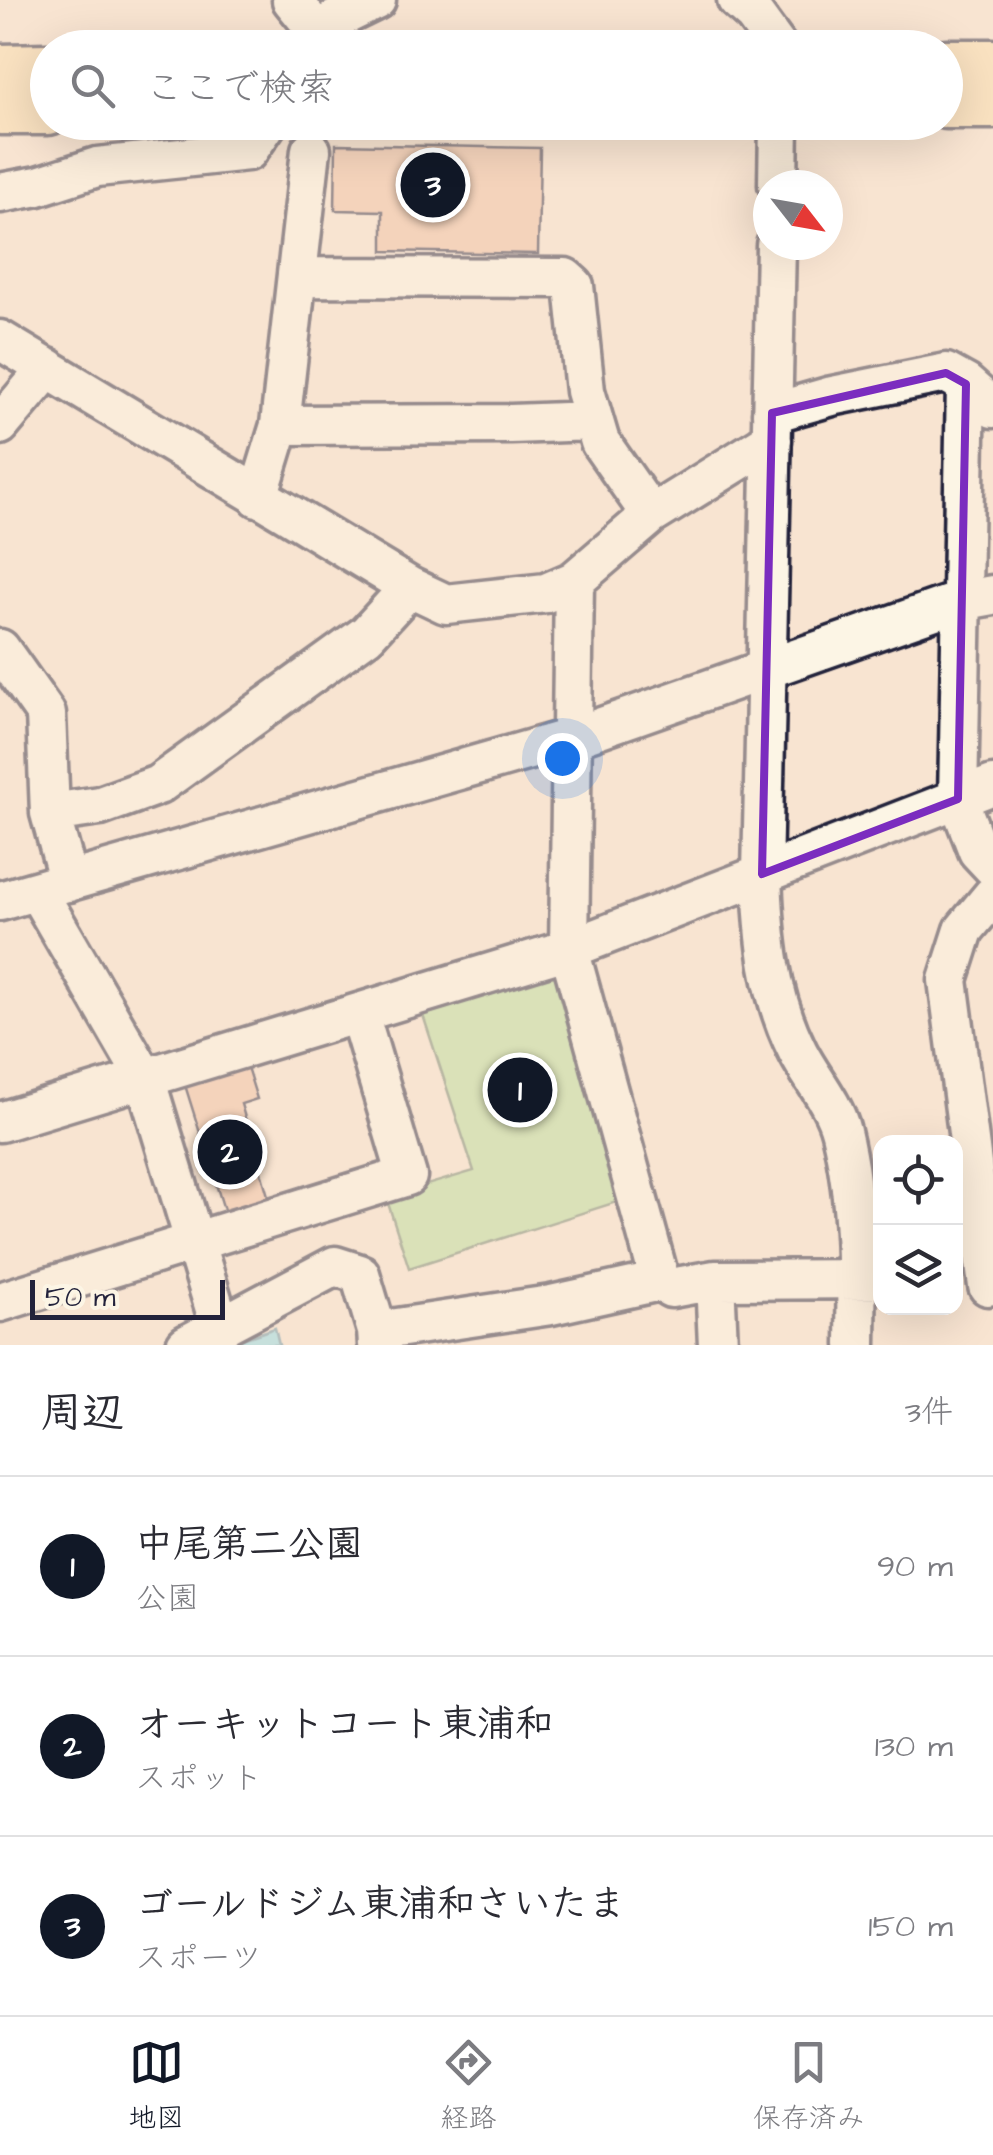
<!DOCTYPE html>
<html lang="ja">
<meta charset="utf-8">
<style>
body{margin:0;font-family:"Architects Daughter","Klee One",sans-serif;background:#f2f2f3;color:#2b2b33}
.controls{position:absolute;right:30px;bottom:30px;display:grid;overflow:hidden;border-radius:20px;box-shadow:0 10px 40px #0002}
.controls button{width:90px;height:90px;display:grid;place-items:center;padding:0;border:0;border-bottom:2px solid #e1e1e2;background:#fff;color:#2b2b33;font:50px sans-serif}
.compass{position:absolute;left:753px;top:170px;width:90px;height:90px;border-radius:50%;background:#fff;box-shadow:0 10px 40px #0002;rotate:121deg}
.scale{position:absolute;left:30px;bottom:25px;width:195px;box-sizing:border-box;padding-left:10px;border:5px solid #22223b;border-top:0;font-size:28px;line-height:35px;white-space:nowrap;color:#22223b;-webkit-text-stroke:8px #fcf5e5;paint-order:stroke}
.you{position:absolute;left:562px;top:758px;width:35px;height:35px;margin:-25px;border:8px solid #fff;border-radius:50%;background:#1a73e8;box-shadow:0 0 0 15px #1a73e833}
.badge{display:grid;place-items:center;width:65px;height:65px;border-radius:50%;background:#111827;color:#fff;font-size:32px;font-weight:700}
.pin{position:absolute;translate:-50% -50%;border:5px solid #fff;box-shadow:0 2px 10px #0006}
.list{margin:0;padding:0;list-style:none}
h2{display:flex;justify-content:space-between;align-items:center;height:130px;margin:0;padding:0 40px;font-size:42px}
h2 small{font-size:32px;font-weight:400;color:#7c7c81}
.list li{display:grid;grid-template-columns:65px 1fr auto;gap:30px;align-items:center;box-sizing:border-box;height:180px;padding:0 40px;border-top:2px solid #e1e1e2}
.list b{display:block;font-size:38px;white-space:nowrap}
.list p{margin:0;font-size:32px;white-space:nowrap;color:#7c7c81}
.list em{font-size:32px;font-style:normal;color:#7c7c81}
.icon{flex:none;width:55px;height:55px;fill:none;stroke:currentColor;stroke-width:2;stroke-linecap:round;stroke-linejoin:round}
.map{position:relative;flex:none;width:993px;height:1345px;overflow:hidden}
.search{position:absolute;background:#fff;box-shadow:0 10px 40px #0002;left:30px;right:30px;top:30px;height:110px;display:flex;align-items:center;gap:25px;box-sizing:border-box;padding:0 35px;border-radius:55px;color:#7c7c81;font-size:38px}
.sheet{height:670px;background:#fff}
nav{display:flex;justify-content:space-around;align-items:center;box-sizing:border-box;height:140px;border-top:2px solid #e1e1e2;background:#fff;font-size:28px;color:#7c7c81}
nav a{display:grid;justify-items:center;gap:5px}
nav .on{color:#111827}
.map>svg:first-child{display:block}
.green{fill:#b5de9a;stroke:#6c806a;stroke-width:2.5}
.water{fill:#8cdbe9;stroke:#6291a3;stroke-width:2.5}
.building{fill:#f0bea1;stroke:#22223b;stroke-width:2.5}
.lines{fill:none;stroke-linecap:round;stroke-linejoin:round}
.minor-casing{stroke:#22223b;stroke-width:45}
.major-casing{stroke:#22223b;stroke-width:55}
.minor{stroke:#fcf5e5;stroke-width:38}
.major{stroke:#faddab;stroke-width:48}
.marked{fill:none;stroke:#7b2cbf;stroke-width:8;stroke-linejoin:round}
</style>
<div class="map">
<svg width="993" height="1345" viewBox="0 0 993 1345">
<rect width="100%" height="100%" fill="#f8e4d1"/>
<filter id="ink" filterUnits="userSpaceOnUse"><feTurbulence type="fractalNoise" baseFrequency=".01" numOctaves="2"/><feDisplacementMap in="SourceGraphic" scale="20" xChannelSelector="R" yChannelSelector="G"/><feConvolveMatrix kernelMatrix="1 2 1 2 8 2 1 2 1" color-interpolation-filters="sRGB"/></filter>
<g filter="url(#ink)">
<!-- green -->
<path class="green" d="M 551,972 L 561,978 L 623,1200 L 409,1268 L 386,1197 L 474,1171 L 421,1009 Z"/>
<!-- water -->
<path class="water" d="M 275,1328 L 279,1345 L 225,1345 Z"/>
<!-- building -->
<path class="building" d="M 336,144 L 540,148 L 538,254 L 383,251 L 383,211 L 335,210 Z
M 247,1067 L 257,1099 L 241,1104 L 269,1199 L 225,1213 L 185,1085 Z"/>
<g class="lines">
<!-- minor casing -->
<g class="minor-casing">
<path id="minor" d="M 292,0 L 322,37
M 737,0 L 754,15 L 778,48
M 315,48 L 333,21 L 376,0
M 778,185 L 779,122
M 0,193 L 38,186 L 97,167 L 248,151 L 268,122
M 776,245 L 762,874 C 764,936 769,995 798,1052 C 811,1078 834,1103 841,1132 C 858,1202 857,1274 856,1345
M 297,277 L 565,278 L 574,286 L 585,391 L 600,442 L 651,515
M 0,340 L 410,587 L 446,604 L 546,593 L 574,581 L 651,515 L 772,440
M 966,384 L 958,799 L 978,851 L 993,867
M 772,413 L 832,396 L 946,373 L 966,384 L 993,408
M 0,425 L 48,368
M 280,425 L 511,424 L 593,421
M 258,497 L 280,425 L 311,150
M 574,581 L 569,949 L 660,1281 L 671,1288 L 715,1280 L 718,1345
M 0,649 L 46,714 L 50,813 L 69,882
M 50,813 L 100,806 L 158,785 L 367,634 L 410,587
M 37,891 L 145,1078 L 221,1329
M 0,901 L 571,738 L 960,601 L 993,595
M 0,1122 L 569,949 L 993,785
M 715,1280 L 880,1279
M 988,1286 L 948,980 L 964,930 L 993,895
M 0,1302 L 407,1176 L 359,1014
M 377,1331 L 551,1305 L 660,1281
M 186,1345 L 335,1266 L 360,1274 L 377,1331 L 378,1345"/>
</g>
<!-- major casing -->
<g class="major-casing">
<path id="major" d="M 946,64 L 993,64
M 0,69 L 48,68
M 946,104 L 993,104
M 0,110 L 48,110"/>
</g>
<!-- minor -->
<use href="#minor" class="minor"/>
<!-- major -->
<use href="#major" class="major"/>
</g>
</g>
<!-- marked area -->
<path d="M0 0H993V1345H0ZM 946,373 L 966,384 L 958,799 L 762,874 L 772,413 Z" fill="#f8e4d1" fill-opacity=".55" fill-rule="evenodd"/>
<path class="marked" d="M 946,373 L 966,384 L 958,799 L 762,874 L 772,413 Z"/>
</svg>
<div class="controls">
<button><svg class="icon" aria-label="locate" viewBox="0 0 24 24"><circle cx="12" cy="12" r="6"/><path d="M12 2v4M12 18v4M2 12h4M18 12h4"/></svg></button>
<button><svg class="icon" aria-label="layers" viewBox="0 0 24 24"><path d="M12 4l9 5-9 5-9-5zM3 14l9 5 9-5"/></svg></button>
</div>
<svg class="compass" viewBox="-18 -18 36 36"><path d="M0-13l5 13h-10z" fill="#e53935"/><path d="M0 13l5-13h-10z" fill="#7c7c81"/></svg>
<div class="scale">50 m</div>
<div class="you"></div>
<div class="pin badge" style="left:520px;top:1090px">1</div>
<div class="pin badge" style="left:230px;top:1152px">2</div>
<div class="pin badge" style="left:433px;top:185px">3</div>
<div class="search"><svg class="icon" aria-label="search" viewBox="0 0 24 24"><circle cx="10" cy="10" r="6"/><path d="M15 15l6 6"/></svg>ここで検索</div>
</div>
<section class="sheet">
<h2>周辺<small>3件</small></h2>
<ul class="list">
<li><span class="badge">1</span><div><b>中尾第二公園</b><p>公園</p></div><em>90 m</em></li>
<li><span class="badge">2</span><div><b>オーキットコート東浦和</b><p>スポット</p></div><em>130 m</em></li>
<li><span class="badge">3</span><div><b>ゴールドジム東浦和さいたま</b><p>スポーツ</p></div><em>150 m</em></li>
</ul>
</section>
<nav>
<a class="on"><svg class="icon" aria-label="map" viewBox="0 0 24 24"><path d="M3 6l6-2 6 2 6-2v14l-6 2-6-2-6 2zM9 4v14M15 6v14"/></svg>地図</a>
<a><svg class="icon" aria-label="directions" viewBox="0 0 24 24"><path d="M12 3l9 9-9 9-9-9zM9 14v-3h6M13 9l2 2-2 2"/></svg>経路</a>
<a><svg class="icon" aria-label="saved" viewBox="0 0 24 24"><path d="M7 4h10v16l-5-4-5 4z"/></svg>保存済み</a>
</nav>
